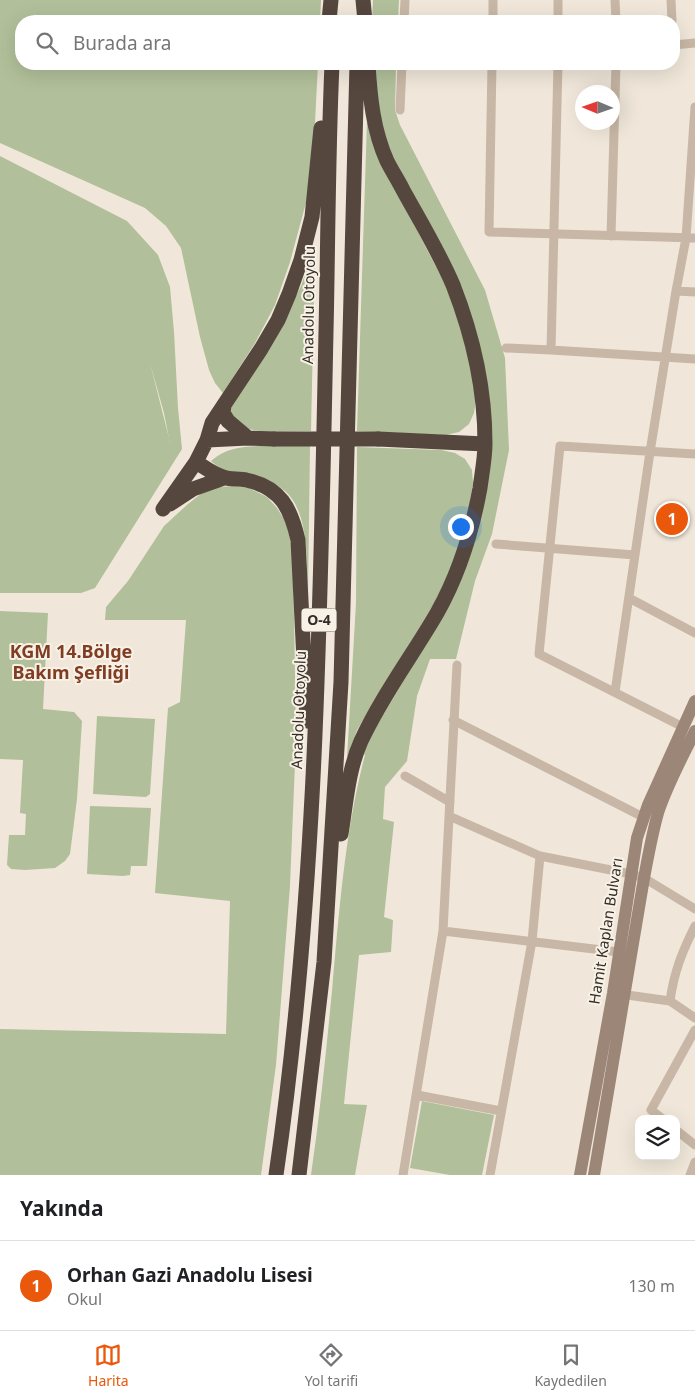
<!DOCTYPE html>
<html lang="tr">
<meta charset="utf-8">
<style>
body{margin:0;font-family:"Noto Sans",sans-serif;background:#f2f2f2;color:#202124}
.controls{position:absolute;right:15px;bottom:15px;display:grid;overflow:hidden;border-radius:10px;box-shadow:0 5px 20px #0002}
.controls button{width:45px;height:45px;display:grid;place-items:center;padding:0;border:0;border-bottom:1px solid #e0e0e0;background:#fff;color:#202124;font:25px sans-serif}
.compass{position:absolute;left:575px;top:85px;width:45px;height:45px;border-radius:50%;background:#fff;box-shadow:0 5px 20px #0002;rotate:272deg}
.you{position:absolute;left:460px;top:526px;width:18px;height:18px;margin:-12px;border:4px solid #fff;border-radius:50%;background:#1a73e8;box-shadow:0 0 0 8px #1a73e833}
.badge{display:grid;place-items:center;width:32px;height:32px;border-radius:50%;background:#ea580c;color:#fff;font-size:16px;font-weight:700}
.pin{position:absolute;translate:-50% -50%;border:2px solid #fff;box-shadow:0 1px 5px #0006}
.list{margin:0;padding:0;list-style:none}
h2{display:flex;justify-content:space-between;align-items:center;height:65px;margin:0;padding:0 20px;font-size:21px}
h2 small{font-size:16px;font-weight:400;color:#757577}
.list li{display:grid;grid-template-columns:32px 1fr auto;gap:15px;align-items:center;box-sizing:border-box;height:90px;padding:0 20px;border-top:1px solid #e0e0e0}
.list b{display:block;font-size:19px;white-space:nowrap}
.list p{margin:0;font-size:16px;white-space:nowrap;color:#757577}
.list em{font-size:16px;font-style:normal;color:#757577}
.icon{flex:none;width:28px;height:28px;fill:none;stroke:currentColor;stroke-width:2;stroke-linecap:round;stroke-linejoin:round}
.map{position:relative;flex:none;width:695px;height:1175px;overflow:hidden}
.search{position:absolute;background:#fff;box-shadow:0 5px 20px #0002;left:15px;right:15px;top:15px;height:55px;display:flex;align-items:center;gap:12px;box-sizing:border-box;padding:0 18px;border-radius:20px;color:#757577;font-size:19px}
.sheet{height:155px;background:#fff}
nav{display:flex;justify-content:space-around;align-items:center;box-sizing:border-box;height:70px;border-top:1px solid #e0e0e0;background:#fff;font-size:14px;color:#757577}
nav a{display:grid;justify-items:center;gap:2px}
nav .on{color:#ea580c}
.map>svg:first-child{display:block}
.green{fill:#b1bf9a;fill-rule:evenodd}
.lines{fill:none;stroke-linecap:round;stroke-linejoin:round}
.minor{stroke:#c8b7a6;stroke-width:9}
.secondary{stroke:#9c8678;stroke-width:12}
.motorway{stroke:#55463e;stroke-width:15}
.motorway-bridge{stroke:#55463e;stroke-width:15}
.labels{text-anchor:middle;stroke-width:4;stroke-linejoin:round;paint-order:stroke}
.shield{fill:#f8f1e6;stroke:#6f6760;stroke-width:1}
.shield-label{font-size:14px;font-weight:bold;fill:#342c27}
.street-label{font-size:15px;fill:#342c27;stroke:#f8f1e6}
.quarter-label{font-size:18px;font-weight:bold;fill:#813d23;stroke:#f8f1e6}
</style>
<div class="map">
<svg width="695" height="1175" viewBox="0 0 695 1175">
<rect width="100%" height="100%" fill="#f0e7da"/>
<!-- green -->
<path class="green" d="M 0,0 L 321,0 L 320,21 L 21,21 L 21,64 L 318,64 L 314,142 L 307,199 L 290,262 L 275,305 L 255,343 L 223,393 L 215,383 L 209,370 L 200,337 L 181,248 L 166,226 L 145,208 L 0,143 Z
M 373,0 L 399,0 L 398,21 L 372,21 Z
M 371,64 L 396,64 L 395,110 L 400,125 L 485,290 L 505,358 L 509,450 L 492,534 L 475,581 L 456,659 L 430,659 L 417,696 L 407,761 L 385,787 L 383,819 L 394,822 L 384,917 L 393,920 L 391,952 L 359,955 L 344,1104 L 367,1105 L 355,1175 L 311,1175 C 320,1114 326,1052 332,991 C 339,912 345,831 365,755 L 362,753 L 373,732 L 416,660 L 477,533 L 483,362 L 395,163 L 381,126 Z
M 367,121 L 411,219 L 443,280 L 461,325 L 472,371 L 476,399 L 474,413 L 469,424 L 459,432 L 446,435 L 357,431 Z
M 0,156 L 127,221 L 158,255 L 170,287 L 174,332 L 178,408 L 182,449 L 95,588 L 81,593 L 0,593 ZM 150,363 L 164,413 L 170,443 L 170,442 Z
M 315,246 L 311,431 L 267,432 L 241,428 L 231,414 L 231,403 L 275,334 L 301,286 Z
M 272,445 L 310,446 L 308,594 C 306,563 310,513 285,491 C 277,484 267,482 257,479 C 241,475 223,473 211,461 C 230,445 248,447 272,445 Z
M 357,447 L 441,450 L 455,453 L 465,459 L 472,470 L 473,483 L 468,515 L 454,563 L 435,602 L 357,730 L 347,758 L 356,603 Z
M 233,486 L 249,488 L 267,497 L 277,508 L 287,524 L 292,549 L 294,615 L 296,738 L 290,886 L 276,1065 L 261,1175 L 0,1175 L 0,1029 L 226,1034 L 230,901 L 155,893 L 168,708 L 180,702 L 186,620 L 105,620 L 106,607 L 128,581 L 164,526 L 188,504 L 202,493 L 218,487 Z
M 0,611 L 48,613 L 43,709 L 74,712 L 82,721 L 77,799 L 70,854 L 65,861 L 55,868 L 25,870 L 11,869 L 7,865 L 9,835 L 25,835 L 26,814 L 20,813 L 23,760 L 0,759 Z
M 97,716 L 155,719 L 150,794 L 146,797 L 93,794 Z
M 90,806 L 151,808 L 147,866 L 131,866 L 130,875 L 123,876 L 87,874 Z
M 422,1101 L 494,1115 L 482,1175 L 450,1175 L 410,1168 Z"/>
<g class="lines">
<!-- minor -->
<path class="minor" d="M 558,0 L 558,21
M 615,0 L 616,21
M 671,0 L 672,21
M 404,21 L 405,0
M 493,21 L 493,0
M 674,40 L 674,45 L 695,43
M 492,64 L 489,232 L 695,238
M 400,110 L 402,64
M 611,236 L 616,64
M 676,291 L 695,292
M 506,348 L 551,350 L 695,359
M 551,350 L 558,64
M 496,544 L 635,555
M 629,598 L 695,633
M 615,692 L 650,452 L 676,291 L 686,238 L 695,107
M 453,720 L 643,817
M 683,727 L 539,654 L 560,446 L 695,454
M 405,776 L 450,802
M 449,816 L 540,856 L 631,874 L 644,878 L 695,909
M 443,931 L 619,952
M 620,994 L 670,1001 L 695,1018
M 670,1001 C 674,972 682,952 695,926
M 417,1095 L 501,1111
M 663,1119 L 651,1110 L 695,1030
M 676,1130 L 695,1145
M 403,1175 L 443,931 L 457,665
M 490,1175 L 532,941 L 540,856
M 690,1175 L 695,1162"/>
<!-- secondary -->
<path class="secondary" d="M 580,1175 L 613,993 L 637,838 L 648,805 L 695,701
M 594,1175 L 644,878 C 648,857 652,834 658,813 C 667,785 682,758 695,731"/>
<!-- motorway -->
<path class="motorway" d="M 363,0 L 365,21
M 329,21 L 331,0
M 224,405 L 223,413 L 228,421 L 248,438
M 378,439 L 485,444
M 207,440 L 248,438 L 274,439
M 196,462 C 204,467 213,474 223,477 C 230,480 239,478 246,480 C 281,487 291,509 298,540 L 307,721
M 170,504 L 193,489 L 224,478
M 163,509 L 196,462 L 207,440 L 212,423 L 261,349 L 278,320 L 289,294 L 301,260 L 312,217 L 321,128
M 341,834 C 346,804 348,770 361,741 C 382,696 412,656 437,613 C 459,574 472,532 480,488 C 482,473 485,458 485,443 C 485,388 473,336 453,285 C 439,252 420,221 403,190 C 398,180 392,171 387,161 C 373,130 370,97 368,64
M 276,1175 C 317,896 320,614 326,332 C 328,243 328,153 332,64
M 299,1175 L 324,962 L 341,682 L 357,64"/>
<!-- motorway-bridge -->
<path class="motorway-bridge" d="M 274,439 L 378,439"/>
</g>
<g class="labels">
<!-- shield labels -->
<rect class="shield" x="301.5" y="608.5" width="35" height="23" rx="4"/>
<g class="shield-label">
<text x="319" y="625">O-4</text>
</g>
<!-- street labels -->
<g class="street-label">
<text transform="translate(309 305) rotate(-89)" y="5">Anadolu Otoyolu</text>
<text transform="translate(299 710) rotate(-88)" y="5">Anadolu Otoyolu</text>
<text transform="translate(606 931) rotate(-81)" y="5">Hamit Kaplan Bulvarı</text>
</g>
<!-- quarter labels -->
<g class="quarter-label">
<text x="71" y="658">KGM 14.Bölge<tspan x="71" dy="21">Bakım Şefliği</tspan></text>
</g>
</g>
</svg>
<div class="controls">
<button><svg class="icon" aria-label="layers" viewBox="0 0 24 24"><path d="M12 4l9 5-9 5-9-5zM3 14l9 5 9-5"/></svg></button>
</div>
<svg class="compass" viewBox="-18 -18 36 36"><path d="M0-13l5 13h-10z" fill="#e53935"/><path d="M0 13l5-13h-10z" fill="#757577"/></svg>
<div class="you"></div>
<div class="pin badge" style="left:672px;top:519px">1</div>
<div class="search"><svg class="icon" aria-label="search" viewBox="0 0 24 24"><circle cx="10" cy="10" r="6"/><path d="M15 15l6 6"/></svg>Burada ara</div>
</div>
<section class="sheet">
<h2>Yakında<small></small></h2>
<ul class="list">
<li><span class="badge">1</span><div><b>Orhan Gazi Anadolu Lisesi</b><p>Okul</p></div><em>130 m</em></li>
</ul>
</section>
<nav>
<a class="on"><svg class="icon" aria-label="map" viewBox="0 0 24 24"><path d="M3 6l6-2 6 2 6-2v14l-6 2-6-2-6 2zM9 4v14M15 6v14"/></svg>Harita</a>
<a><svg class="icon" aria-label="directions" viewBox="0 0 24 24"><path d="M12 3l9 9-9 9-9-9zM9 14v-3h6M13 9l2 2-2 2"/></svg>Yol tarifi</a>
<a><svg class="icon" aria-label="saved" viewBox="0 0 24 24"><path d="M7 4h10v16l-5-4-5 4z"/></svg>Kaydedilen</a>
</nav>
